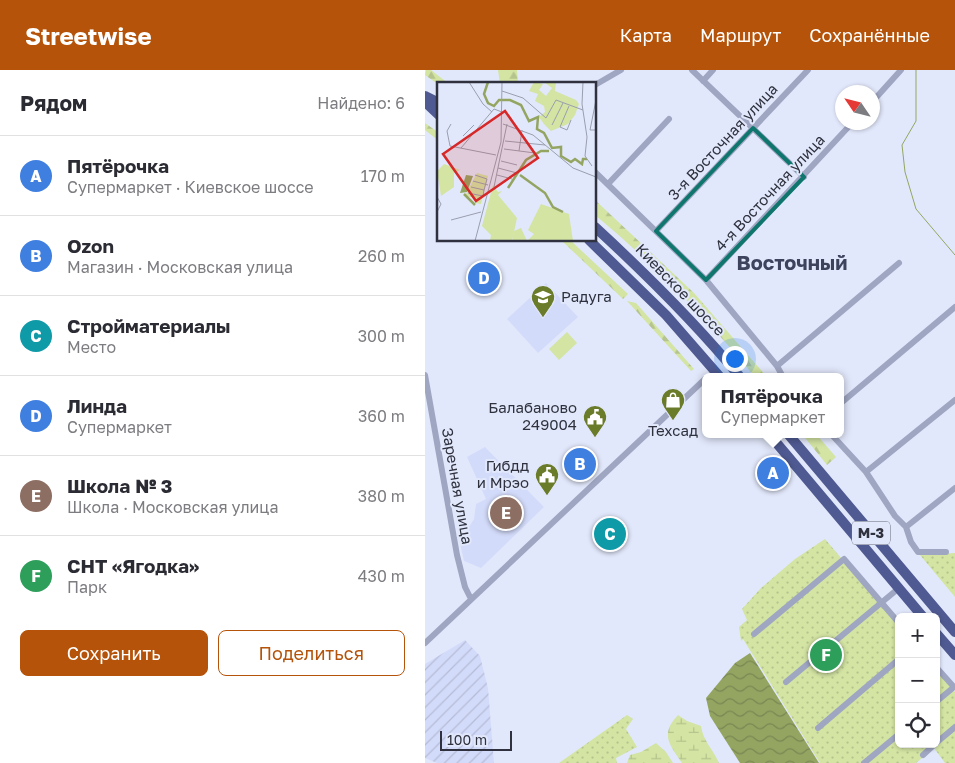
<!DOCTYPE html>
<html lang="ru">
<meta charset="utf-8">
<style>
body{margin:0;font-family:"Golos Text",sans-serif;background:#f2f2f3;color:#2b2b33}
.controls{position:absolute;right:15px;bottom:15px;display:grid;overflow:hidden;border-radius:8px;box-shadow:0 1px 4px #0004}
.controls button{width:45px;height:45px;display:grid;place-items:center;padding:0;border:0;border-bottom:1px solid #e1e1e2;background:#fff;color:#2b2b33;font:25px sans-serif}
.compass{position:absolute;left:410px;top:15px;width:45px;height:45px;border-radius:50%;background:#fff;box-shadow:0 1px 4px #0004;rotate:305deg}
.scale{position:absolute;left:15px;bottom:12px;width:72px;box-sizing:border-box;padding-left:5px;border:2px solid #2f323e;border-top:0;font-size:14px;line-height:18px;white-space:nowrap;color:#2f323e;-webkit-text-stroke:4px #e2e8fb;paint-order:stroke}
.you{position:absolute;left:309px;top:288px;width:18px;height:18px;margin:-12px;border:4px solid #fff;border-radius:50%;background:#1a73e8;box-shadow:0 0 0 8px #1a73e833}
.badge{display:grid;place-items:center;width:32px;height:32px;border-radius:50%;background:#b45309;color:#fff;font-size:16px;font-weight:700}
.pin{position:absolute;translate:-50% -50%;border:2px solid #fff;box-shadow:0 1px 5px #0006}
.popup{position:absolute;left:277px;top:303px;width:142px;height:65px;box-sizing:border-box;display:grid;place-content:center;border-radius:8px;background:#fff;filter:drop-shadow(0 1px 4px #0005);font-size:16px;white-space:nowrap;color:#7c7c81}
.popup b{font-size:19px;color:#2b2b33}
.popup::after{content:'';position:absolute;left:50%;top:100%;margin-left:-10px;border:10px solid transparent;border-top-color:#fff}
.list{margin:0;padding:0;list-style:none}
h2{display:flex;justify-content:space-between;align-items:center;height:65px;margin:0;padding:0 20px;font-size:21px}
h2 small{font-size:16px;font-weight:400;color:#7c7c81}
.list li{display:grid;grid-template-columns:32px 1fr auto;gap:15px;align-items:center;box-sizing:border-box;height:80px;padding:0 20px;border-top:1px solid #e1e1e2}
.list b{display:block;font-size:19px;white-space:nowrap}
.list p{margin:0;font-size:16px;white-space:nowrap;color:#7c7c81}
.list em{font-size:16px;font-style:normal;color:#7c7c81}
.actions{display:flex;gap:10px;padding:15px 20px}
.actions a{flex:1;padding:11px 0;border:1px solid #b45309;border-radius:8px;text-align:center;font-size:18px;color:#b45309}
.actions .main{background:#b45309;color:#fff}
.icon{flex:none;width:28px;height:28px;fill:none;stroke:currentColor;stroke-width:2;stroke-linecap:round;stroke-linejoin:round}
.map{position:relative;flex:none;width:530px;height:693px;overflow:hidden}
header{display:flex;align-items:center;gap:30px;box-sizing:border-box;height:70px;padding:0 25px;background:#b45309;color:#fff}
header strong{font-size:24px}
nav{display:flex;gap:28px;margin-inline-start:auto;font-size:18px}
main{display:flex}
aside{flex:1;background:#fff}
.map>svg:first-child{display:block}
.built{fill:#d3dbfa}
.industrial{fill:url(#industrial-furrows)}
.grass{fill:url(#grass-dots)}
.forest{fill:url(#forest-firs)}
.wetland{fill:url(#wetland-marsh)}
.pitch{fill:#d3e4a3}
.water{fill:url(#water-waves)}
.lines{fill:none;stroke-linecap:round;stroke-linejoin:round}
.stream{stroke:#94a562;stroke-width:1}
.minor{stroke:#9fa6c2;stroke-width:6}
.highway{stroke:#4f5a92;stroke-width:10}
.marked{fill:none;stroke:#0f766e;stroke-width:4;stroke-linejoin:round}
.labels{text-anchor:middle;stroke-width:4;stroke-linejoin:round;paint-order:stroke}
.shield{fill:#e2e8fb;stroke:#656977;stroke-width:1}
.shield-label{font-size:14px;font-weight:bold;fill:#2f323e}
.street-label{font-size:15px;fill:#2f323e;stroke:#e2e8fb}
.poi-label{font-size:15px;fill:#2f323e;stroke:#e2e8fb;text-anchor:end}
.district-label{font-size:20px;font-weight:bold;fill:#3d435d;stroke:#e2e8fb}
.inset-river{fill:none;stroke:#94a562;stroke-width:2.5}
.inset-road{fill:none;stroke:#9a9faf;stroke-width:1}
.view{fill:#d62828;fill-opacity:0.15;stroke:#d62828;stroke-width:2.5}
.inset-edge{fill:none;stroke:#2f323e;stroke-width:2.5}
</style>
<header>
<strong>Streetwise</strong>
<nav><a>Карта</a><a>Маршрут</a><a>Сохранённые</a></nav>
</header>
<main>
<aside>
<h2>Рядом<small>Найдено: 6</small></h2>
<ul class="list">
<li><span class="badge" style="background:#3f7fe0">A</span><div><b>Пятёрочка</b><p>Супермаркет · Киевское шоссе</p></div><em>170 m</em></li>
<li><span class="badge" style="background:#3f7fe0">B</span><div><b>Ozon</b><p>Магазин · Московская улица</p></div><em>260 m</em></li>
<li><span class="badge" style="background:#0f9aa8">C</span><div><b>Стройматериалы</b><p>Место</p></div><em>300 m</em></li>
<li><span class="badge" style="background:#3f7fe0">D</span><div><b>Линда</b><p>Супермаркет</p></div><em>360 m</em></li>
<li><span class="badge" style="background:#8d6e63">E</span><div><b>Школа № 3</b><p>Школа · Московская улица</p></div><em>380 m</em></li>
<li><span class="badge" style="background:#2e9e5b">F</span><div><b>СНТ «Ягодка»</b><p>Парк</p></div><em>430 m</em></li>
</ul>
<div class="actions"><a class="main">Сохранить</a><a>Поделиться</a></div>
</aside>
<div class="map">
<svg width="530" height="693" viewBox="0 0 530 693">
<defs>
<pattern id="industrial-furrows" width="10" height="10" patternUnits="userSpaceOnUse" patternTransform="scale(1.25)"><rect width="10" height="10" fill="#d3dbfa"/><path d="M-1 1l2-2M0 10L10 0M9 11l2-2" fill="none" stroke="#b5bcd7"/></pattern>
<pattern id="grass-dots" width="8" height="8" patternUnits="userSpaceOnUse" patternTransform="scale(1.25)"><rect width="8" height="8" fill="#d3e4a3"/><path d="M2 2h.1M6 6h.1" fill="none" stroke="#b5c48d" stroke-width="1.8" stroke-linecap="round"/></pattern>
<pattern id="forest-firs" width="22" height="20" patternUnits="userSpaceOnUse" patternTransform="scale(1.25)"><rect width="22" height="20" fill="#d3e4a3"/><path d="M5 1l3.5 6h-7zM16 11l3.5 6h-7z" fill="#b5c48d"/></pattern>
<pattern id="wetland-marsh" width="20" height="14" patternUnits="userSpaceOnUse" patternTransform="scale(1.25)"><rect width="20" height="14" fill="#d3e4a3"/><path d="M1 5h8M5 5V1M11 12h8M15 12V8" fill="none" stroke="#b5c48d"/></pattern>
<pattern id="water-waves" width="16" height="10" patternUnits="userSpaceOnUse" patternTransform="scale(1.25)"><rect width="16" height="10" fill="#94a562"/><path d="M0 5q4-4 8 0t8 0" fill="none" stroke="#798752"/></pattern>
</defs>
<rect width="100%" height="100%" fill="#e2e8fb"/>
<!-- built -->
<path class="built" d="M 121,213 L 153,247 L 113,283 L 82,249 Z
M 60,377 L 119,437 L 56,498 L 39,491 L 33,465 L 44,457 L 49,449 L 51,434 L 61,429 L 42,387 Z"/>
<!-- industrial -->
<path class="industrial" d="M 40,570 L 55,586 L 63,618 L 69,693 L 12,693 L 0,688 L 0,594 Z"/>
<!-- grass -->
<path class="grass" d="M 400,469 L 474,556 L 474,674 L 511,674 L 511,600 L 530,622 L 530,693 L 520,693 L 509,678 L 491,693 L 395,693 L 318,569 L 316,571 L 314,557 L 322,550 L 317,539 L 336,518 L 370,489 Z
M 530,483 L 530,527 L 495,485 Z
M 202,645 L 208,649 L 201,659 L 212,677 L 191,688 L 192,693 L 134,693 Z"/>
<!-- forest -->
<path class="forest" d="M 1,0 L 6,0 L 24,14 L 14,15 L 0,5 Z
M 73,0 L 92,0 L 93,14 L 75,14 Z
M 0,53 L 14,63 L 14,71 L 0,60 Z
M 170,130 L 269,223 L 342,307 L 330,307 C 282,249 228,193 170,145 Z
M 136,170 L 145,170 L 203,224 L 198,229 Z
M 202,231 L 211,233 L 269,299 L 266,301 Z
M 377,364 L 391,364 L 411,387 L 402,395 Z"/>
<!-- wetland -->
<path class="wetland" d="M 253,645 L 262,651 L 276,656 C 278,671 288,679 294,693 L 257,693 C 244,674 235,664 253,645 Z
M 231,673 L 241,682 L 248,693 L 202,693 L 205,685 L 216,682 Z"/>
<!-- pitch -->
<path class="pitch" d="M 142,262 L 152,273 L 134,290 L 124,279 Z"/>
<!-- water -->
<path class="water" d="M 325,583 L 394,693 L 315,693 L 285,646 L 281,628 L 310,593 Z"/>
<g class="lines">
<!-- stream -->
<path class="stream" d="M 491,0 L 491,51 L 477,75 L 480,102 L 491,139 L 530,185"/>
<!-- minor -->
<path class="minor" d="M 267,0 L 379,107
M 278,11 L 288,0
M 170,15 L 196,0
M 448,31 L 476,0
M 170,102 L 281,210 L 352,296 L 358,307
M 183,114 L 244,49
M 231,161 L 383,0
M 281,210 L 428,52
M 352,296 L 474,193
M 0,305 L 32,485 L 40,517 L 46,529
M 416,333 L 530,237
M 406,364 L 441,402 L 470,446 L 481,457 L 486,472 L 493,482 L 521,482
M 441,402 L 530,330
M 481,457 L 530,418
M 329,564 L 419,489 L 474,553
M 0,573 L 280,309
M 511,597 L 529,617 L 511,632
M 361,612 L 474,518
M 393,658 L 474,589
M 511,673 L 530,657
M 498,685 L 510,674
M 439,693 L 474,664"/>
<!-- highway -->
<path class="highway" d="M 0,26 L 14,33
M 0,32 L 14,45
M 170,157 C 221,204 271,253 315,307
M 164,170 L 241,245 L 295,307
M 344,364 L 498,547
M 363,364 L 530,562
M 511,563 L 530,585"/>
</g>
<!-- marked area -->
<path class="marked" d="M 328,58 L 379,107 L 281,210 L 231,161 Z"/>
<!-- icons -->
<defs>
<g id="school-pin" transform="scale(1.25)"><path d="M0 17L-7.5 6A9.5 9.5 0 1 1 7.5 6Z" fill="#6a7b2a" stroke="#e2e8fb"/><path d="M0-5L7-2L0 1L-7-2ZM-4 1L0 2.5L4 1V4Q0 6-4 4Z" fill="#fff"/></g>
<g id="shop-pin" transform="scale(1.25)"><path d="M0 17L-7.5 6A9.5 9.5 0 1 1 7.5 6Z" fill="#6a7b2a" stroke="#e2e8fb"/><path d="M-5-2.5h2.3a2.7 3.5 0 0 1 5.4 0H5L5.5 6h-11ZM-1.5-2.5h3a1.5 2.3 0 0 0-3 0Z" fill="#fff"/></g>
<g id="civic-pin" transform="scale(1.25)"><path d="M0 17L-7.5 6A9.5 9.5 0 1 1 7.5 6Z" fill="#6a7b2a" stroke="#e2e8fb"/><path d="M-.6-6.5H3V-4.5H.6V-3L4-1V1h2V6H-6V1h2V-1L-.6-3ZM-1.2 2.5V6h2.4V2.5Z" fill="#fff"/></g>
</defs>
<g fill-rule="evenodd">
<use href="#school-pin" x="118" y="227"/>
<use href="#shop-pin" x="248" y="330"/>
<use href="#civic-pin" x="170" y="347"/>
<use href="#civic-pin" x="122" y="405"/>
</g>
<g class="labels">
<!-- shield labels -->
<rect class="shield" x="427" y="451.5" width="38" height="23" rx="4"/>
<g class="shield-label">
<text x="446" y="468">М-3</text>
</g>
<!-- street labels -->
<g class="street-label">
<text transform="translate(298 72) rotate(-47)" y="5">3-я Восточная улица</text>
<text transform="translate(345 123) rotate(-47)" y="5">4-я Восточная улица</text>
<text transform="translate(255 220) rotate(46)" y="5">Киевское шоссе</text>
<text transform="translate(32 416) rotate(80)" y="5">Заречная улица</text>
</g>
<!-- poi labels -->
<g class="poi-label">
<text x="136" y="232" text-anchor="start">Радуга</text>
<text x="152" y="343">Балабаново<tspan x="152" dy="17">249004</tspan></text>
<text x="248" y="366" text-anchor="middle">Техсад</text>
<text x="104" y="401">Гибдд<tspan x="104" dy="17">и Мрэо</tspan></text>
</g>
<!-- district labels -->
<g class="district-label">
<text x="367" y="200">Восточный</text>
</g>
</g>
<!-- overview -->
<g transform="translate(12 12)">
<rect width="159" height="159" fill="#e2e8fb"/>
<path d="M 7,82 L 23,88 L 17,91 L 17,105 L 4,114 L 0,89 ZM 40,91 L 51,94 L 44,122 L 38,121 L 39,116 L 28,114 ZM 56,103 L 61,110 L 65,109 L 61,113 L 80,136 L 75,159 L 53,159 L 54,153 L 45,144 ZM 104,122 L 132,132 L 136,159 L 90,159 L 97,152 L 91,148 Z" fill="#d3e4a3"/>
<path d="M 97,0 L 106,2 L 102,8 L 109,14 L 115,6 L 107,0 L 119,0 L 118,9 L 139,18 L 142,22 L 138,33 L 131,42 L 114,49 L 107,42 L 102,35 L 108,30 L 107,24 L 98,19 L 101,12 L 92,9 ZM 84,146 L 90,159 L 75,159 L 77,149 Z" fill="#d3e4a3"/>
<path d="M 29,93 L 36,94 L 30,110 L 23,111 Z" fill="#94a562"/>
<path class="inset-river" d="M 51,0 L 47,12 L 51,21 L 57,24 L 62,18 L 73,18 L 84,23 L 92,39 L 101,35 L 100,47 L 107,51 L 115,66 L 124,65 L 124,74 L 134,80 L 138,77 L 145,82 L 146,77 L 150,77M 83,93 L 108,111 L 116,125 L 126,130M 71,106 L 89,78 L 104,69 L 112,69M 27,112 L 38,123"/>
<path class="inset-road" d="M 32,0 L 46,22 L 55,30M 146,0 L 145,22 L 150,55 L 148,74 L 155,84M 65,9 L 86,16 L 109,36 L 119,18 L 146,28M 159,18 L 153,48 L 159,48M 132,24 L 123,45 L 130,48 L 134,38M 14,42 L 10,49 L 13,64 L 59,73M 66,42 L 96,53 L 136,86 L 159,95M 115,43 L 126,21M 26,54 L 37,43M 68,59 L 108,63M 24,66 L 57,27 L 65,30M 67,67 L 98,71M 82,69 L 85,48M 64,79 L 80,83M 61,86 L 80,91M 60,93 L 75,97M 36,99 L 51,103M 34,105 L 47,108 L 50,97 L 38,93M 57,105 L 70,42M 31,111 L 46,114 L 47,108M 0,115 L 4,122 L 0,130M 14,138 L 44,130M 38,159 L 64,60 L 65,0"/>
<path class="view" d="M 68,29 L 101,76 L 39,119 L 6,72 Z"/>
<rect width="159" height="159" class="inset-edge"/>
</g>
</svg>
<div class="controls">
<button>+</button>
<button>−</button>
<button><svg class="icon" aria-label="locate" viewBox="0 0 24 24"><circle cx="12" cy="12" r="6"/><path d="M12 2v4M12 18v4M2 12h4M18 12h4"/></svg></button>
</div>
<svg class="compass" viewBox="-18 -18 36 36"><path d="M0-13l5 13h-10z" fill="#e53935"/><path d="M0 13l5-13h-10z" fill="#7c7c81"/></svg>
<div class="scale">100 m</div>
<div class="you"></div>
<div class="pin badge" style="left:348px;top:403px;background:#3f7fe0">A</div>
<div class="popup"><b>Пятёрочка</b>Супермаркет</div>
<div class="pin badge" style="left:155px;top:394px;background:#3f7fe0">B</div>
<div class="pin badge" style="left:185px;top:464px;background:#0f9aa8">C</div>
<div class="pin badge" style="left:59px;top:208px;background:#3f7fe0">D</div>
<div class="pin badge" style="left:81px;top:443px;background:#8d6e63">E</div>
<div class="pin badge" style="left:401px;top:585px;background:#2e9e5b">F</div>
</div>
</main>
